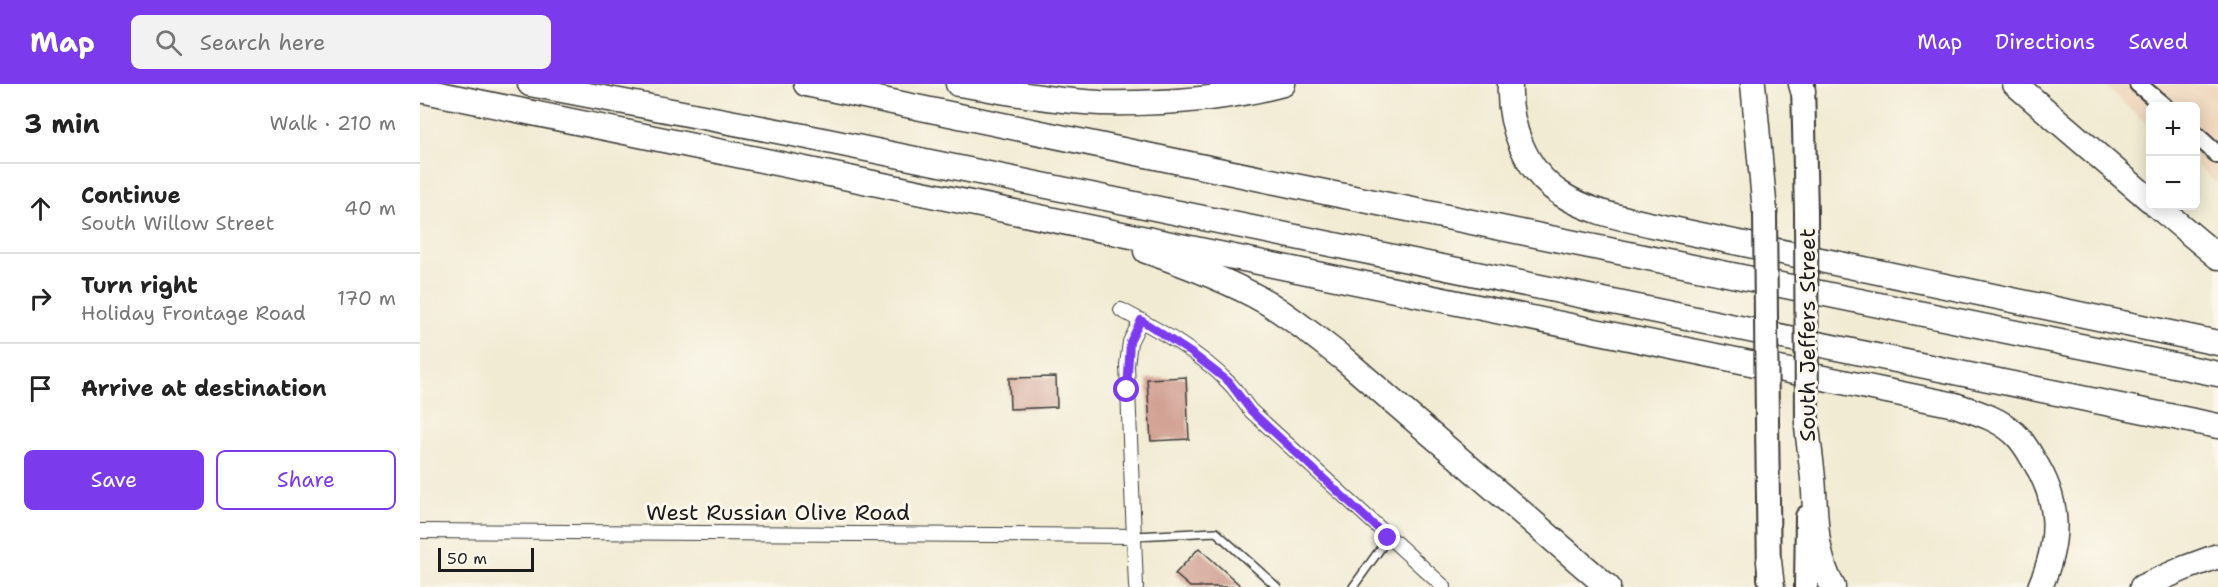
<!DOCTYPE html>
<meta charset="utf-8">
<style>
body{margin:0;font-family:"Shantell Sans",sans-serif;background:#f2f2f2;color:#222}
.controls{position:absolute;right:18px;top:18px;display:grid;overflow:hidden;border-radius:9px;box-shadow:0 3px 15px #0003}
.controls button{width:54px;height:54px;display:grid;place-items:center;padding:0;border:0;border-bottom:2px solid #e0e0e0;background:#fff;color:#222;font:30px sans-serif}
.scale{position:absolute;left:18px;bottom:15px;width:96px;box-sizing:border-box;padding-left:6px;border:3px solid #1c1c1c;border-top:0;font-size:16px;line-height:21px;white-space:nowrap;color:#1c1c1c;-webkit-text-stroke:4px #fbf7ec;paint-order:stroke}
.stop{position:absolute;width:18px;height:18px;margin:-14px;border:4px solid #7c3aed;border-radius:50%;background:#fff}
.stop.end{background:#7c3aed;border-color:#fff;box-shadow:0 2px 6px #0008}
.list{margin:0;padding:0;list-style:none}
h2{display:flex;justify-content:space-between;align-items:center;height:78px;margin:0;padding:0 24px;font-size:26px}
h2 small{font-size:20px;font-weight:400;color:#767676}
.list li{display:grid;grid-template-columns:39px 1fr auto;gap:18px;align-items:center;box-sizing:border-box;height:90px;padding:0 24px;border-top:2px solid #e0e0e0}
.list b{display:block;font-size:22px;white-space:nowrap}
.list p{margin:0;font-size:20px;white-space:nowrap;color:#767676}
.list em{font-size:20px;font-style:normal;color:#767676}
.actions{display:flex;gap:12px;padding:18px 24px}
.actions a{flex:1;padding:14px 0;border:2px solid #7c3aed;border-radius:9px;text-align:center;font-size:21px;color:#7c3aed}
.actions .main{background:#7c3aed;color:#fff}
.icon{flex:none;width:33px;height:33px;fill:none;stroke:currentColor;stroke-width:2;stroke-linecap:round;stroke-linejoin:round}
.map{position:relative;flex:none;width:1798px;height:503px;overflow:hidden}
header{display:flex;align-items:center;gap:36px;box-sizing:border-box;height:84px;padding:0 30px;background:#7c3aed;color:#fff}
header strong{font-size:28px}
nav{display:flex;gap:33px;margin-inline-start:auto;font-size:21px}
.search{width:420px;height:54px;background:#f2f2f2;display:flex;align-items:center;gap:15px;box-sizing:border-box;padding:0 21px;border-radius:9px;color:#767676;font-size:22px}
main{display:flex}
aside{flex:1;background:#fff}
.map>svg:first-child{display:block}
.built{fill:#efd6bc}
.building{fill:#cc9688}
.lines{fill:none;stroke-linecap:round;stroke-linejoin:round}
.service-casing{stroke:#3c3b37;stroke-width:10}
.minor-casing{stroke:#3c3b37;stroke-width:16}
.tertiary-casing{stroke:#3c3b37;stroke-width:20}
.trunk-casing{stroke:#3c3b37;stroke-width:26}
.motorway-casing{stroke:#3c3b37;stroke-width:27}
.service{stroke:#fff;stroke-width:7}
.minor{stroke:#fff;stroke-width:14}
.tertiary{stroke:#fff;stroke-width:16}
.trunk{stroke:#fff;stroke-width:22}
.motorway{stroke:#fff;stroke-width:24}
.trunk-bridge-casing{stroke:#3c3b37;stroke-width:26;stroke-linecap:butt}
.trunk-bridge{stroke:#fff;stroke-width:22}
.route{stroke:#7c3aed;stroke-width:8}
.labels{text-anchor:middle;stroke-width:6;stroke-linejoin:round;paint-order:stroke}
.street-label{font-size:22px;fill:#1c1c1c;stroke:#fbf7ec}
</style>
<header>
<strong>Map</strong>
<div class="search"><svg class="icon" aria-label="search" viewBox="0 0 24 24"><circle cx="10" cy="10" r="6"/><path d="M15 15l6 6"/></svg>Search here</div>
<nav><a>Map</a><a>Directions</a><a>Saved</a></nav>
</header>
<main>
<aside>
<h2>3 min<small>Walk · 210 m</small></h2>
<ul class="list">
<li><svg class="icon" aria-label="ahead" viewBox="0 0 24 24"><path d="M12 20V5M6 11l6-6 6 6"/></svg><div><b>Continue</b><p>South Willow Street</p></div><em>40 m</em></li>
<li><svg class="icon" aria-label="right" viewBox="0 0 24 24"><path d="M7 20v-9h11M14 6l5 5-5 5"/></svg><div><b>Turn right</b><p>Holiday Frontage Road</p></div><em>170 m</em></li>
<li><svg class="icon" aria-label="arrive" viewBox="0 0 24 24"><path d="M6 21V4h12l-3 4 3 4H6"/></svg><div><b>Arrive at destination</b></div></li>
</ul>
<div class="actions"><a class="main">Save</a><a>Share</a></div>
</aside>
<div class="map">
<svg width="1798" height="503" viewBox="0 0 1798 503">
<rect width="100%" height="100%" fill="#fbf7ec"/>
<filter id="ink" filterUnits="userSpaceOnUse"><feTurbulence type="fractalNoise" baseFrequency=".0167" numOctaves="2"/><feDisplacementMap in="SourceGraphic" scale="12" xChannelSelector="R" yChannelSelector="G"/><feConvolveMatrix kernelMatrix="1 2 1 2 8 2 1 2 1" color-interpolation-filters="sRGB"/></filter>
<filter id="wash" filterUnits="userSpaceOnUse"><feTurbulence type="fractalNoise" baseFrequency=".008" numOctaves="4" result="noise"/><feDisplacementMap in="SourceGraphic" scale="24" xChannelSelector="R" yChannelSelector="G"/><feGaussianBlur stdDeviation="1.35" result="paint"/><feColorMatrix in="noise" values="0 0 0 0 0 0 0 0 0 0 0 0 0 0 0 0 0 1.4 0 .05"/><feComposite in="paint" operator="in"/></filter>
<g filter="url(#wash)">
<rect width="100%" height="100%" fill="#f1ebd3"/>
<!-- built -->
<path class="built" d="M 1683,0 L 1798,0 L 1798,100 L 1776,81 L 1776,22 L 1730,22 L 1730,43 Z"/>
<g id="blocks">
<!-- building -->
<path class="building" d="M 636,293 L 637,323 L 590,325 L 589,294 Z
M 766,293 L 769,355 L 731,357 L 727,295 Z
M 779,464 L 822,503 L 770,503 L 755,490 Z"/>
</g>
</g>
<g filter="url(#ink)">
<use href="#blocks" fill-opacity="0" stroke="#3c3b37" stroke-width="1.5"/>
<g class="lines">
<!-- service casing -->
<g class="service-casing">
<path id="service" d="M 715,452 L 796,448 L 857,503
M 933,503 L 968,454"/>
</g>
<!-- minor casing -->
<g class="minor-casing">
<path id="minor" d="M 701,226 C 737,245 779,268 808,298 C 817,306 823,318 831,327 L 1024,503
M 0,447 L 715,452
M 716,503 L 707,281 L 710,258 L 721,236"/>
</g>
<!-- tertiary casing -->
<g class="tertiary-casing">
<path id="tertiary" d="M 1718,0 L 1744,22
M 1776,51 L 1798,71"/>
</g>
<!-- trunk casing -->
<g class="trunk-casing">
<path id="trunk" d="M 1383,0 L 1386,129
M 1347,337 L 1349,494
M 1386,503 L 1387,433"/>
</g>
<!-- motorway casing -->
<g class="motorway-casing">
<path id="motorway" d="M 110,0 L 383,52 L 1798,342
M 386,0 L 875,102 L 1798,290
M 538,0 C 585,7 632,17 680,19 C 740,20 804,16 863,0
M 1090,0 C 1088,40 1105,87 1141,110 C 1169,128 1202,134 1233,141 L 1798,259
M 1333,0 L 1345,128
M 1381,0 L 1383,7
M 1595,0 L 1730,116
M 0,6 L 1535,321 C 1555,328 1578,334 1594,349 C 1602,356 1608,366 1613,375 C 1641,418 1640,457 1620,503
M 1737,122 L 1798,173
M 726,167 C 764,180 811,198 846,218 C 874,235 899,256 925,276 L 1188,503
M 1387,342 C 1389,364 1393,386 1394,408 C 1396,441 1396,473 1413,503
M 1349,477 L 1352,503
M 1722,503 L 1765,484 L 1798,472"/>
</g>
<!-- service -->
<use href="#service" class="service"/>
<!-- minor -->
<use href="#minor" class="minor"/>
<!-- tertiary -->
<use href="#tertiary" class="tertiary"/>
<!-- trunk -->
<use href="#trunk" class="trunk"/>
<!-- motorway -->
<use href="#motorway" class="motorway"/>
<!-- trunk-bridge casing -->
<g class="trunk-bridge-casing">
<path id="trunk-bridge" d="M 1345,128 L 1347,337
M 1386,129 L 1387,342"/>
</g>
<!-- trunk-bridge -->
<use href="#trunk-bridge" class="trunk-bridge"/>
</g>
</g>
<g class="lines" filter="url(#ink)">
<!-- route -->
<path class="route" d="M 707,306 L 710,258 L 721,236 L 773,270 L 809,298 L 831,327 L 968,454"/>
</g>
<g class="labels">
<!-- street labels -->
<g class="street-label">
<text transform="translate(1387 251) rotate(-90)" y="8">South Jeffers Street</text>
<text x="358" y="436">West Russian Olive Road</text>
</g>
</g>
</svg>
<div class="controls">
<button>+</button>
<button>−</button>
</div>
<div class="scale">50 m</div>
<div class="stop" style="left:707px;top:306px"></div>
<div class="stop end" style="left:968px;top:454px"></div>
</div>
</main>
